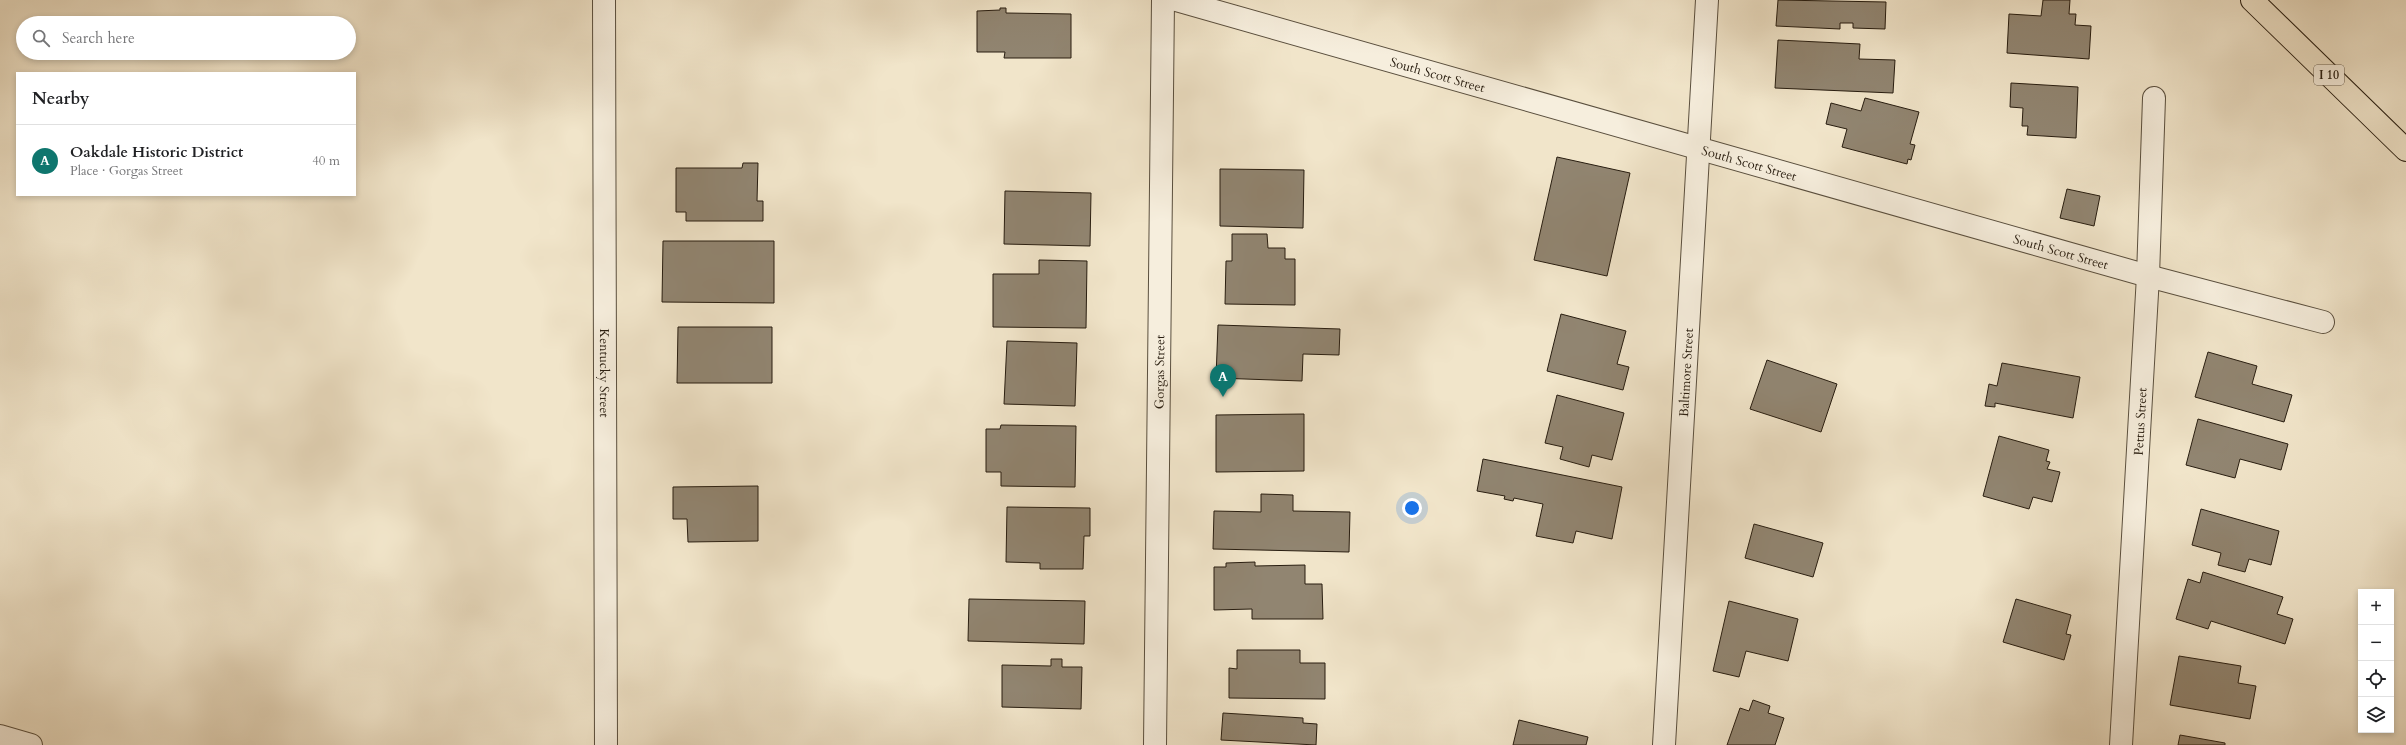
<!DOCTYPE html>
<meta charset="utf-8">
<style>
body{margin:0;font-family:Cardo,serif;background:#f2f2f2;color:#202124}
.controls{position:absolute;right:12px;bottom:12px;display:grid;overflow:hidden;border-radius:0px;box-shadow:0 2px 6px #0003}
.controls button{width:36px;height:36px;display:grid;place-items:center;padding:0;border:0;border-bottom:1px solid #e0e0e0;background:#fff;color:#202124;font:20px sans-serif}
.you{position:absolute;left:1412px;top:508px;width:14px;height:14px;margin:-10px;border:3px solid #fff;border-radius:50%;background:#1a73e8;box-shadow:0 0 0 6px #1a73e833}
.badge{display:grid;place-items:center;width:26px;height:26px;border-radius:50%;background:#0f766e;color:#fff;font-size:13px;font-weight:700}
.pin{position:absolute;translate:-50% -33px;filter:drop-shadow(0 1px 2px #0008)}
.pin::after{content:'';position:absolute;top:21px;width:14px;height:12px;background:inherit;clip-path:polygon(0 0,100% 0,50% 100%)}
.list{margin:0;padding:0;list-style:none}
h2{display:flex;justify-content:space-between;align-items:center;height:52px;margin:0;padding:0 16px;font-size:17px}
h2 small{font-size:13px;font-weight:400;color:#757577}
.list li{display:grid;grid-template-columns:26px 1fr auto;gap:12px;align-items:center;box-sizing:border-box;height:72px;padding:0 16px;border-top:1px solid #e0e0e0}
.list b{display:block;font-size:15px;white-space:nowrap}
.list p{margin:0;font-size:13px;white-space:nowrap;color:#757577}
.list em{font-size:13px;font-style:normal;color:#757577}
.icon{flex:none;width:22px;height:22px;fill:none;stroke:currentColor;stroke-width:2;stroke-linecap:round;stroke-linejoin:round}
.map{position:relative;flex:none;width:2406px;height:745px;overflow:hidden}
.search{position:absolute;background:#fff;box-shadow:0 2px 6px #0003;left:16px;top:16px;width:340px;height:44px;display:flex;align-items:center;gap:10px;box-sizing:border-box;padding:0 14px;border-radius:22px;color:#757577;font-size:15px}
.panel{position:absolute;background:#fff;box-shadow:0 2px 6px #0003;left:16px;top:72px;width:340px;height:124px;border-radius:0px}
.map>svg:first-child{display:block}
.building{fill:#918571;stroke:#281d10}
.lines{fill:none;stroke-linecap:round;stroke-linejoin:round}
.street-casing{stroke:#5a4f3e;stroke-width:24}
.highway-casing{stroke:#281d10;stroke-width:24}
.street{stroke:#f6eedd;stroke-width:22}
.highway{stroke:#f1e5ca;stroke-width:22}
.labels{text-anchor:middle;stroke-width:3;stroke-linejoin:round;paint-order:stroke}
.shield{fill:#f6eedd;stroke:#665c4e;stroke-width:1}
.shield-label{font-size:12px;font-weight:bold;fill:#281d10}
.street-label{font-size:13px;fill:#281d10;stroke:#f6eedd}
</style>
<div class="map">
<svg width="2406" height="745" viewBox="0 0 2406 745">
<rect width="100%" height="100%" fill="#f1e5ca"/>
<filter id="stains"><feTurbulence type="fractalNoise" baseFrequency=".005" numOctaves="4"/><feColorMatrix values="0 0 0 0 .2 0 0 0 0 .09 0 0 0 0 .02 0 0 0 .5 -.17"/></filter>
<radialGradient id="worn" r=".72"><stop offset=".6" stop-color="#630" stop-opacity="0"/><stop offset="1" stop-color="#630" stop-opacity=".3"/></radialGradient>
<!-- building -->
<path class="building" d="M 1778,0 L 1886,2 L 1885,29 L 1853,28 L 1853,23 L 1840,23 L 1840,29 L 1776,26 Z
M 2043,0 L 2070,0 L 2069,14 L 2076,14 L 2075,25 L 2091,26 L 2089,59 L 2007,53 L 2009,14 L 2041,16 Z
M 1000,8 L 1006,8 L 1006,13 L 1071,14 L 1071,58 L 1004,58 L 1005,52 L 977,52 L 977,11 L 1000,10 Z
M 1778,40 L 1860,44 L 1859,59 L 1895,60 L 1893,93 L 1775,88 Z
M 2011,83 L 2078,87 L 2076,138 L 2027,135 L 2028,126 L 2022,126 L 2023,108 L 2010,107 Z
M 1865,98 L 1919,112 L 1910,144 L 1915,145 L 1911,160 L 1908,159 L 1907,164 L 1842,147 L 1847,129 L 1826,124 L 1831,103 L 1861,111 Z
M 1557,157 L 1630,173 L 1607,276 L 1534,260 Z
M 743,163 L 758,163 L 757,201 L 763,201 L 763,221 L 686,221 L 686,212 L 676,212 L 676,168 L 742,168 Z
M 1220,169 L 1304,170 L 1303,228 L 1220,226 Z
M 2067,189 L 2100,196 L 2094,226 L 2060,218 Z
M 1005,191 L 1091,193 L 1090,246 L 1004,244 Z
M 1232,234 L 1267,234 L 1268,248 L 1285,248 L 1285,259 L 1295,259 L 1295,305 L 1225,304 L 1226,261 L 1232,261 Z
M 663,241 L 774,241 L 774,303 L 662,302 Z
M 1039,260 L 1087,261 L 1086,328 L 993,327 L 993,274 L 1039,274 Z
M 1561,314 L 1626,331 L 1617,364 L 1629,367 L 1623,390 L 1547,371 Z
M 1218,325 L 1340,329 L 1339,355 L 1303,354 L 1302,381 L 1216,378 Z
M 678,327 L 772,327 L 772,383 L 677,383 Z
M 1007,341 L 1077,343 L 1075,406 L 1004,404 Z
M 2208,352 L 2257,366 L 2252,384 L 2292,395 L 2284,422 L 2195,397 Z
M 1767,360 L 1837,384 L 1821,432 L 1750,409 Z
M 2002,363 L 2080,377 L 2073,418 L 1995,403 L 1995,407 L 1985,406 L 1989,384 L 1997,386 Z
M 1557,395 L 1624,413 L 1612,460 L 1592,455 L 1589,467 L 1560,459 L 1563,447 L 1545,443 Z
M 1304,414 L 1304,471 L 1216,472 L 1216,415 Z
M 2198,419 L 2288,444 L 2281,470 L 2240,459 L 2235,478 L 2186,465 Z
M 1001,425 L 1076,426 L 1075,487 L 1001,486 L 1001,472 L 986,472 L 986,429 L 1000,429 Z
M 1999,436 L 2049,450 L 2046,461 L 2050,462 L 2047,469 L 2060,472 L 2052,502 L 2033,497 L 2029,509 L 1983,496 Z
M 1483,459 L 1622,487 L 1612,539 L 1576,531 L 1573,543 L 1536,536 L 1543,504 L 1514,498 L 1513,501 L 1504,499 L 1505,496 L 1477,491 Z
M 758,486 L 758,541 L 688,542 L 687,519 L 673,519 L 673,487 Z
M 1261,494 L 1293,495 L 1293,511 L 1350,512 L 1349,552 L 1213,549 L 1214,511 L 1261,512 Z
M 1007,507 L 1090,508 L 1090,536 L 1084,536 L 1083,569 L 1040,569 L 1040,563 L 1006,562 Z
M 2201,509 L 2279,531 L 2271,565 L 2249,559 L 2245,572 L 2218,565 L 2221,553 L 2192,545 Z
M 1754,524 L 1823,543 L 1813,577 L 1745,558 Z
M 1255,562 L 1255,566 L 1305,565 L 1305,584 L 1322,584 L 1323,619 L 1252,619 L 1252,609 L 1214,610 L 1214,567 L 1226,567 L 1226,563 Z
M 2203,572 L 2283,597 L 2277,614 L 2293,619 L 2285,644 L 2211,621 L 2208,629 L 2176,619 L 2188,579 L 2200,583 Z
M 969,599 L 1085,601 L 1084,644 L 968,641 Z
M 2016,599 L 2071,615 L 2066,634 L 2071,635 L 2064,660 L 2003,642 Z
M 1729,601 L 1798,619 L 1788,661 L 1746,651 L 1739,677 L 1713,671 Z
M 1237,650 L 1300,650 L 1300,663 L 1325,663 L 1325,699 L 1229,698 L 1229,668 L 1237,669 Z
M 2179,656 L 2241,666 L 2238,683 L 2256,686 L 2250,719 L 2170,705 Z
M 1051,659 L 1062,659 L 1062,667 L 1082,667 L 1081,709 L 1002,707 L 1002,665 L 1051,666 Z
M 1753,700 L 1770,706 L 1768,713 L 1784,718 L 1775,745 L 1727,745 L 1740,708 L 1749,711 Z
M 1223,713 L 1303,718 L 1303,723 L 1317,724 L 1316,745 L 1221,740 Z
M 1519,720 L 1588,737 L 1586,745 L 1513,745 Z
M 2180,735 L 2225,743 L 2225,745 L 2178,745 Z"/>
<g class="lines">
<!-- street casing -->
<g class="street-casing">
<g id="street">
<path id="s1" d="M 604,0 L 606,745"/>
<path id="s2" d="M 1176,0 L 2148,276 L 2323,322"/>
<path d="M 0,736 L 31,745"/>
<path id="s3" d="M 1155,745 L 1163,0"/>
<path id="s4" d="M 1664,745 L 1707,0"/>
<path id="s5" d="M 2121,745 L 2148,276 L 2154,98"/>
</g>
</g>
<!-- highway casing -->
<g class="highway-casing">
<path id="highway" d="M 2252,0 L 2406,150"/>
</g>
<!-- street -->
<use href="#street" class="street"/>
<!-- highway -->
<use href="#highway" class="highway"/>
</g>
<g class="labels">
<!-- shield labels -->
<rect class="shield" x="2314" y="65" width="30" height="20" rx="3"/>
<g class="shield-label">
<text x="2329" y="79">I 10</text>
</g>
<!-- street labels -->
<g class="street-label">
<text dy="5" stroke="none"><textPath href="#s2" startOffset="272">South Scott Street</textPath></text>
<text dy="5" stroke="none"><textPath href="#s2" startOffset="596">South Scott Street</textPath></text>
<text dy="5" stroke="none"><textPath href="#s2" startOffset="920">South Scott Street</textPath></text>
<text dy="5" stroke="none"><textPath href="#s1" startOffset="373">Kentucky Street</textPath></text>
<text dy="5" stroke="none"><textPath href="#s3" startOffset="373">Gorgas Street</textPath></text>
<text dy="5" stroke="none"><textPath href="#s4" startOffset="373">Baltimore Street</textPath></text>
<text dy="5" stroke="none"><textPath href="#s5" startOffset="324">Pettus Street</textPath></text>
</g>
</g>
<rect width="100%" height="100%" filter="url(#stains)"/>
<rect width="100%" height="100%" fill="url(#worn)"/>
</svg>
<div class="controls">
<button>+</button>
<button>−</button>
<button><svg class="icon" aria-label="locate" viewBox="0 0 24 24"><circle cx="12" cy="12" r="6"/><path d="M12 2v4M12 18v4M2 12h4M18 12h4"/></svg></button>
<button><svg class="icon" aria-label="layers" viewBox="0 0 24 24"><path d="M12 4l9 5-9 5-9-5zM3 14l9 5 9-5"/></svg></button>
</div>
<div class="you"></div>
<div class="pin badge" style="left:1223px;top:397px">A</div>
<div class="search"><svg class="icon" aria-label="search" viewBox="0 0 24 24"><circle cx="10" cy="10" r="6"/><path d="M15 15l6 6"/></svg>Search here</div>
<section class="panel">
<h2>Nearby<small></small></h2>
<ul class="list">
<li><span class="badge">A</span><div><b>Oakdale Historic District</b><p>Place · Gorgas Street</p></div><em>40 m</em></li>
</ul>
</section>
</div>
